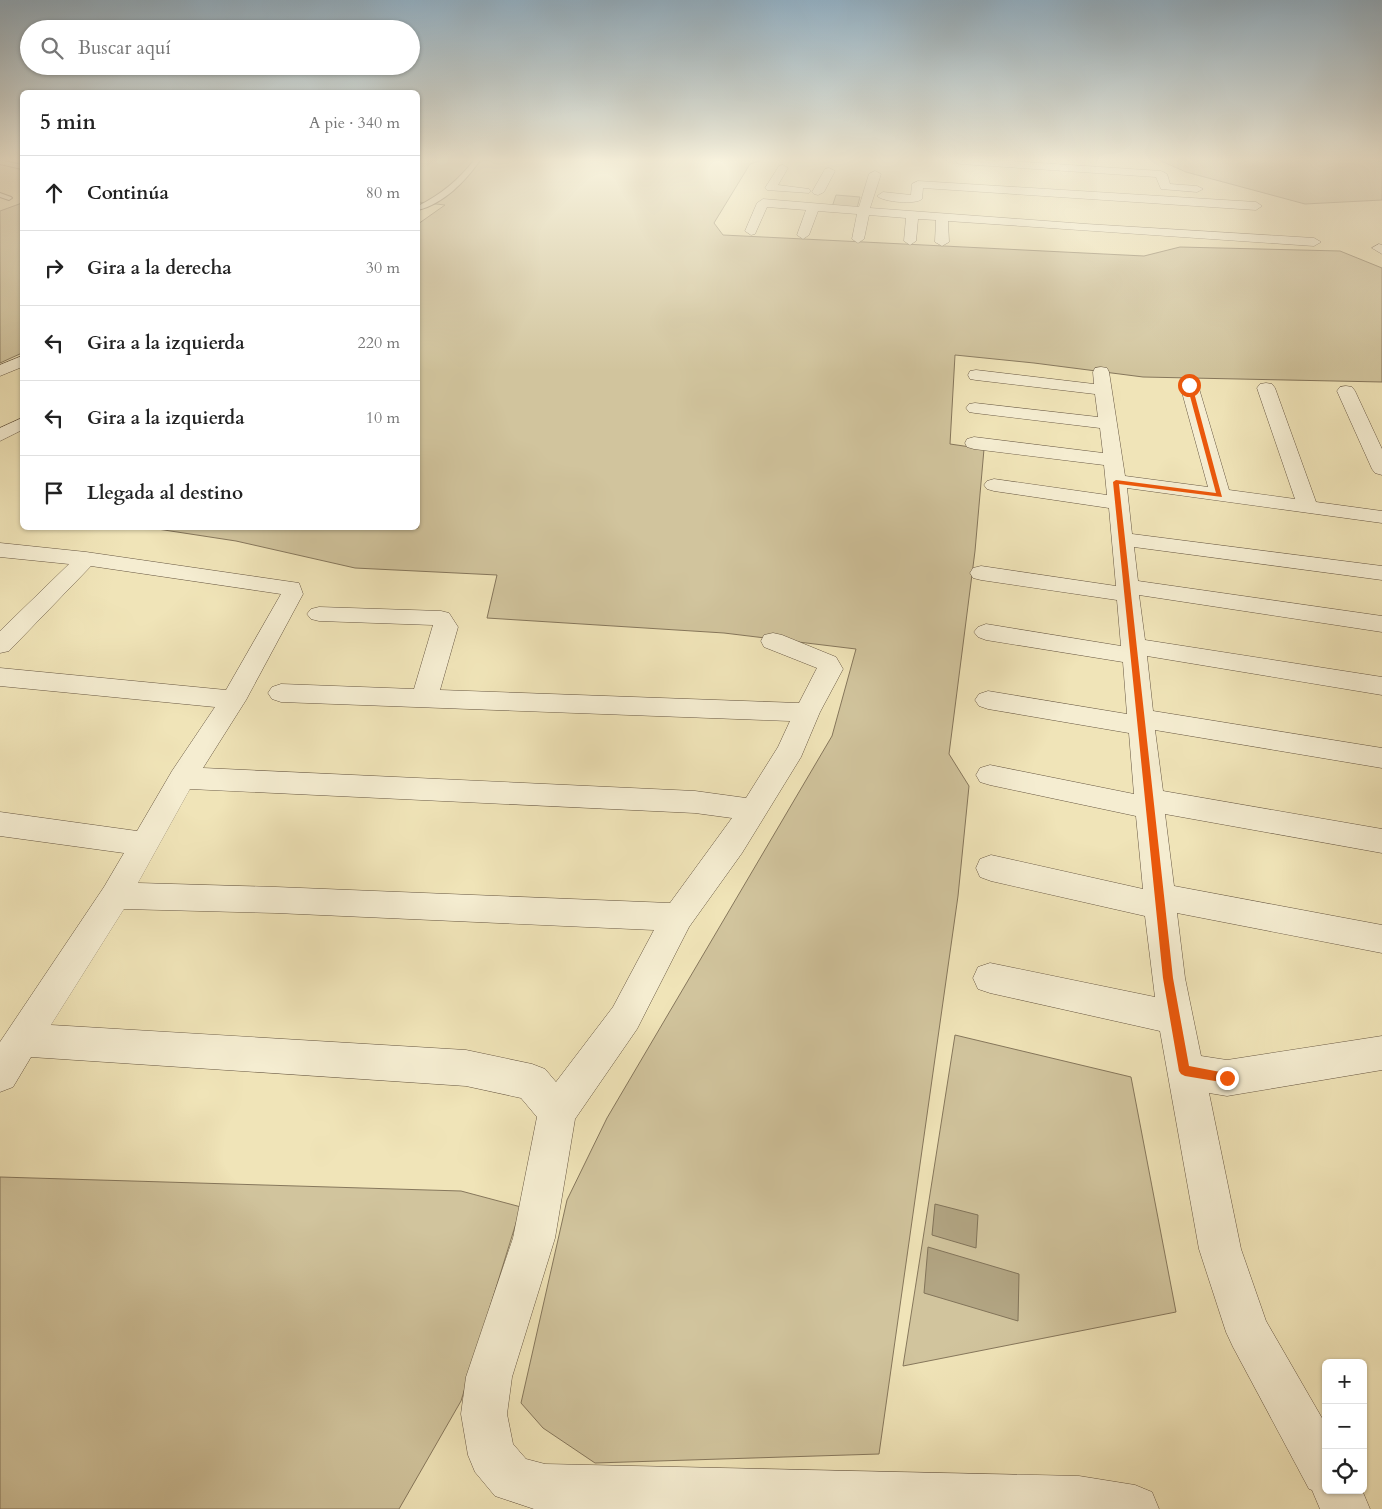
<!DOCTYPE html>
<html lang="es">
<meta charset="utf-8">
<style>
body{margin:0;font-family:Cardo,serif;background:#f6f6f6;color:#222}
.controls{position:absolute;right:15px;bottom:15px;display:grid;overflow:hidden;border-radius:8px;box-shadow:0 1px 4px #0004}
.controls button{width:45px;height:45px;display:grid;place-items:center;padding:0;border:0;border-bottom:1px solid #e0e0e0;background:#fff;color:#222;font:25px sans-serif}
.stop{position:absolute;width:15px;height:15px;margin:-11px;border:4px solid #ea580c;border-radius:50%;background:#fff}
.stop.end{background:#ea580c;border-color:#fff;box-shadow:0 1px 5px #0008}
.list{margin:0;padding:0;list-style:none}
h2{display:flex;justify-content:space-between;align-items:center;height:65px;margin:0;padding:0 20px;font-size:21px}
h2 small{font-size:16px;font-weight:400;color:#767676}
.list li{display:grid;grid-template-columns:32px 1fr auto;gap:15px;align-items:center;box-sizing:border-box;height:75px;padding:0 20px;border-top:1px solid #e0e0e0}
.list b{display:block;font-size:19px;white-space:nowrap}
.list em{font-size:16px;font-style:normal;color:#767676}
.icon{flex:none;width:28px;height:28px;fill:none;stroke:currentColor;stroke-width:2;stroke-linecap:round;stroke-linejoin:round}
.map{position:relative;flex:none;width:1382px;height:1509px;overflow:hidden}
.search{position:absolute;background:#fff;box-shadow:0 1px 4px #0004;left:20px;top:20px;width:400px;height:55px;display:flex;align-items:center;gap:12px;box-sizing:border-box;padding:0 18px;border-radius:28px;color:#767676;font-size:19px}
.panel{position:absolute;background:#fff;box-shadow:0 1px 4px #0004;left:20px;top:90px;width:400px;height:440px;border-radius:8px}
.map>svg:first-child{display:block}
.green{fill:#d1c49d;stroke:#86775c}
.water{fill:#b2a583;stroke:#82745a}
.lines{fill:none;stroke-linecap:round;stroke-linejoin:round}
.lane-casing{stroke:#685843;stroke-width:2}
.street-casing{stroke:#685843;stroke-width:1}
.lane{fill:#f5edd1;fill-rule:evenodd}
.street{fill:#f5edd1;fill-rule:evenodd}
.route{fill:#ea580c}
</style>
<div class="map">
<svg width="1382" height="1509" viewBox="0 0 1382 1509">
<rect width="100%" height="100%" fill="#f0e4b8"/>
<filter id="stains"><feTurbulence type="fractalNoise" baseFrequency=".004" numOctaves="4"/><feColorMatrix values="0 0 0 0 .2 0 0 0 0 .09 0 0 0 0 .02 0 0 0 .5 -.17"/></filter>
<radialGradient id="worn" r=".72"><stop offset=".6" stop-color="#630" stop-opacity="0"/><stop offset="1" stop-color="#630" stop-opacity=".3"/></radialGradient>
<!-- green -->
<path class="green" d="M 418,160 L 763,160 L 750,164 L 714,223 L 723,235 L 1144,256 L 1180,247 L 1340,251 L 1382,268 L 1382,382 L 1143,377 L 1034,363 L 955,355 L 950,444 L 984,449 L 975,551 L 949,754 L 969,786 L 958,896 L 879,1454 L 595,1463 L 543,1428 L 521,1403 L 567,1200 L 607,1118 L 832,736 L 856,649 L 724,633 L 487,618 L 497,575 L 355,568 L 236,541 L 151,528 L 418,528 L 418,224 L 445,205 L 418,202 Z
M 1159,160 L 1382,160 L 1382,200 L 1305,204 L 1186,172 Z
M 836,195 L 860,197 L 857,208 L 832,207 Z
M 22,203 L 22,353 L 0,363 L 0,211 Z
M 955,1035 L 1131,1077 L 1176,1312 L 903,1366 Z
M 0,1177 L 461,1191 L 521,1207 L 461,1401 L 399,1509 L 0,1509 Z"/>
<!-- water -->
<path class="water" d="M 935,1204 L 978,1215 L 976,1248 L 932,1235 Z
M 928,1247 L 1019,1274 L 1018,1321 L 924,1293 Z"/>
<g class="lines">
<!-- lane casing -->
<g class="lane-casing">
<path id="lane" d="M 0,160 L 22,165 L 22,169 L 0,164 Z
M 474,160 L 480,160 C 466,181 443,204 418,210 L 418,206 C 440,195 459,180 474,160 Z
M 0,193 L 11,197 L 12,198 L 9,200 L 0,197 Z"/>
</g>
<!-- street casing -->
<g class="street-casing">
<path id="street" d="M 956,160 L 995,160 L 1161,171 L 1167,174 L 1170,184 L 1197,186 L 1203,189 L 1197,192 L 1161,189 L 1156,177 L 961,164 L 957,163 Z
M 783,165 L 788,168 L 778,185 L 809,189 L 811,191 L 809,193 L 767,190 L 765,188 L 779,166 Z
M 829,168 L 835,171 L 824,192 L 818,195 L 814,194 L 812,192 L 825,169 Z
M 875,171 L 881,174 L 870,208 L 1086,224 L 1314,238 L 1321,242 L 1314,246 L 948,221 L 949,242 L 942,246 L 935,242 L 936,220 L 918,219 L 916,241 L 910,245 L 904,241 L 906,218 L 869,215 L 864,239 L 858,243 L 852,239 L 857,214 L 818,211 L 809,235 L 803,239 L 797,235 L 806,210 L 767,207 L 755,234 L 751,235 L 745,231 L 757,203 L 763,199 L 859,207 L 869,174 Z
M 918,181 L 1256,202 L 1262,206 L 1256,210 L 923,188 L 922,199 C 916,205 883,202 877,196 L 883,192 L 911,195 L 912,184 Z
M 1379,244 L 1382,245 L 1382,254 L 1372,248 Z
M 22,356 L 22,367 L 0,376 L 0,365 Z
M 1101,367 L 1107,368 L 1109,372 L 1125,476 L 1208,487 L 1180,385 L 1183,381 L 1195,381 L 1198,385 L 1229,490 L 1295,499 L 1257,388 L 1260,384 L 1266,383 L 1272,384 L 1275,388 L 1316,502 L 1382,511 L 1382,523 L 1127,488 L 1132,534 L 1382,566 L 1382,580 L 1134,547 L 1138,581 L 1382,616 L 1382,632 L 1139,595 L 1145,640 L 1382,677 L 1382,695 L 1147,656 L 1153,711 L 1382,748 L 1382,768 L 1155,730 L 1163,791 L 1382,829 L 1382,853 L 1165,814 L 1174,886 L 1382,925 L 1382,953 L 1177,913 L 1185,978 L 1201,1056 L 1227,1060 L 1382,1036 L 1382,1070 L 1227,1096 L 1209,1093 L 1241,1249 L 1266,1321 L 1326,1425 L 1326,1490 L 1362,1490 L 1370,1509 L 1320,1509 L 1312,1490 L 1309,1489 L 1233,1347 L 1226,1332 L 1199,1249 L 1160,1031 L 990,993 L 978,989 L 973,978 L 978,967 L 990,963 L 1155,997 L 1145,916 L 991,881 L 980,877 L 976,868 L 980,859 L 991,855 L 1143,889 L 1136,816 L 990,785 L 980,782 L 976,775 L 980,768 L 990,765 L 1134,794 L 1129,733 L 988,709 L 979,706 L 975,700 L 979,694 L 988,691 L 1127,714 L 1123,662 L 986,640 L 978,637 L 974,632 L 978,627 L 986,624 L 1121,646 L 1117,600 L 981,580 L 973,578 L 970,573 L 973,568 L 981,566 L 1116,586 L 1109,508 L 994,491 L 987,489 L 984,485 L 987,481 L 994,479 L 1107,495 L 1104,465 L 974,449 L 967,447 L 965,443 L 967,439 L 974,437 L 1103,453 L 1100,428 L 975,413 L 969,412 L 966,408 L 969,404 L 975,403 L 1098,417 L 1095,394 L 976,380 L 970,379 L 968,375 L 970,371 L 976,370 L 1094,384 L 1093,372 L 1095,368 Z
M 1346,386 L 1352,387 L 1355,391 L 1382,449 L 1382,475 L 1375,473 L 1372,469 L 1337,391 L 1340,387 Z
M 22,418 L 22,430 L 0,441 L 0,428 Z
M 0,543 L 86,552 L 299,583 L 303,594 L 246,700 L 203,768 L 695,791 L 746,798 L 778,747 L 790,721 L 281,702 L 272,699 L 268,693 L 272,687 L 281,684 L 414,689 L 433,625 L 319,621 L 311,619 L 307,614 L 311,609 L 319,607 L 441,611 L 449,613 L 458,627 L 440,690 L 799,703 L 817,668 L 764,647 L 761,641 L 764,635 L 773,633 L 782,635 L 836,657 L 843,669 L 820,712 L 801,757 L 742,853 L 689,927 L 637,1029 L 575,1119 L 555,1238 L 512,1377 L 507,1414 L 513,1444 L 526,1459 L 545,1464 L 1079,1476 L 1135,1485 L 1152,1492 L 1159,1509 L 534,1509 L 495,1496 L 475,1472 L 468,1455 L 461,1414 L 466,1377 L 513,1238 L 537,1117 L 521,1098 L 466,1086 L 31,1057 L 13,1087 L 0,1092 L 0,1042 L 104,887 L 124,853 L 0,836 L 0,812 L 137,831 L 172,771 L 215,707 L 0,686 L 0,668 L 226,690 L 281,594 L 91,566 L 9,651 L 0,653 L 0,631 L 69,564 L 0,557 ZM 190,789 L 695,813 L 732,818 L 670,903 L 276,887 L 138,883 ZM 124,909 L 276,913 L 654,930 L 613,1007 L 556,1082 L 545,1069 L 532,1064 L 466,1050 L 51,1025 Z"/>
</g>
<!-- lane -->
<use href="#lane" class="lane"/>
<!-- street -->
<use href="#street" class="street"/>
</g>
<!-- sky -->
<linearGradient id="sky" x2="0" y2="1"><stop stop-color="#92aec0"/><stop offset="0.43" stop-color="#f8f3df"/><stop offset="1" stop-color="#f8f3df" stop-opacity="0"/></linearGradient>
<rect width="1382" height="371" fill="url(#sky)"/>
<!-- route -->
<path class="route" d="M 1189,384 L 1192,385 L 1222,497 L 1119,484 L 1173,978 L 1189,1066 L 1231,1074 L 1232,1078 L 1231,1082 L 1227,1083 L 1185,1076 L 1181,1074 L 1179,1071 L 1163,978 L 1113,482 L 1116,480 L 1216,493 L 1187,385 Z"/>
<rect width="100%" height="100%" filter="url(#stains)"/>
<rect width="100%" height="100%" fill="url(#worn)"/>
</svg>
<div class="controls">
<button>+</button>
<button>−</button>
<button><svg class="icon" aria-label="locate" viewBox="0 0 24 24"><circle cx="12" cy="12" r="6"/><path d="M12 2v4M12 18v4M2 12h4M18 12h4"/></svg></button>
</div>
<div class="stop" style="left:1189px;top:385px"></div>
<div class="stop end" style="left:1227px;top:1078px"></div>
<div class="search"><svg class="icon" aria-label="search" viewBox="0 0 24 24"><circle cx="10" cy="10" r="6"/><path d="M15 15l6 6"/></svg>Buscar aquí</div>
<section class="panel">
<h2>5 min<small>A pie · 340 m</small></h2>
<ul class="list">
<li><svg class="icon" aria-label="ahead" viewBox="0 0 24 24"><path d="M12 20V5M6 11l6-6 6 6"/></svg><div><b>Continúa</b></div><em>80 m</em></li>
<li><svg class="icon" aria-label="right" viewBox="0 0 24 24"><path d="M7 20v-9h11M14 6l5 5-5 5"/></svg><div><b>Gira a la derecha</b></div><em>30 m</em></li>
<li><svg class="icon" aria-label="left" viewBox="0 0 24 24"><path d="M17 20v-9H6M10 6l-5 5 5 5"/></svg><div><b>Gira a la izquierda</b></div><em>220 m</em></li>
<li><svg class="icon" aria-label="left" viewBox="0 0 24 24"><path d="M17 20v-9H6M10 6l-5 5 5 5"/></svg><div><b>Gira a la izquierda</b></div><em>10 m</em></li>
<li><svg class="icon" aria-label="arrive" viewBox="0 0 24 24"><path d="M6 21V4h12l-3 4 3 4H6"/></svg><div><b>Llegada al destino</b></div></li>
</ul>
</section>
</div>
